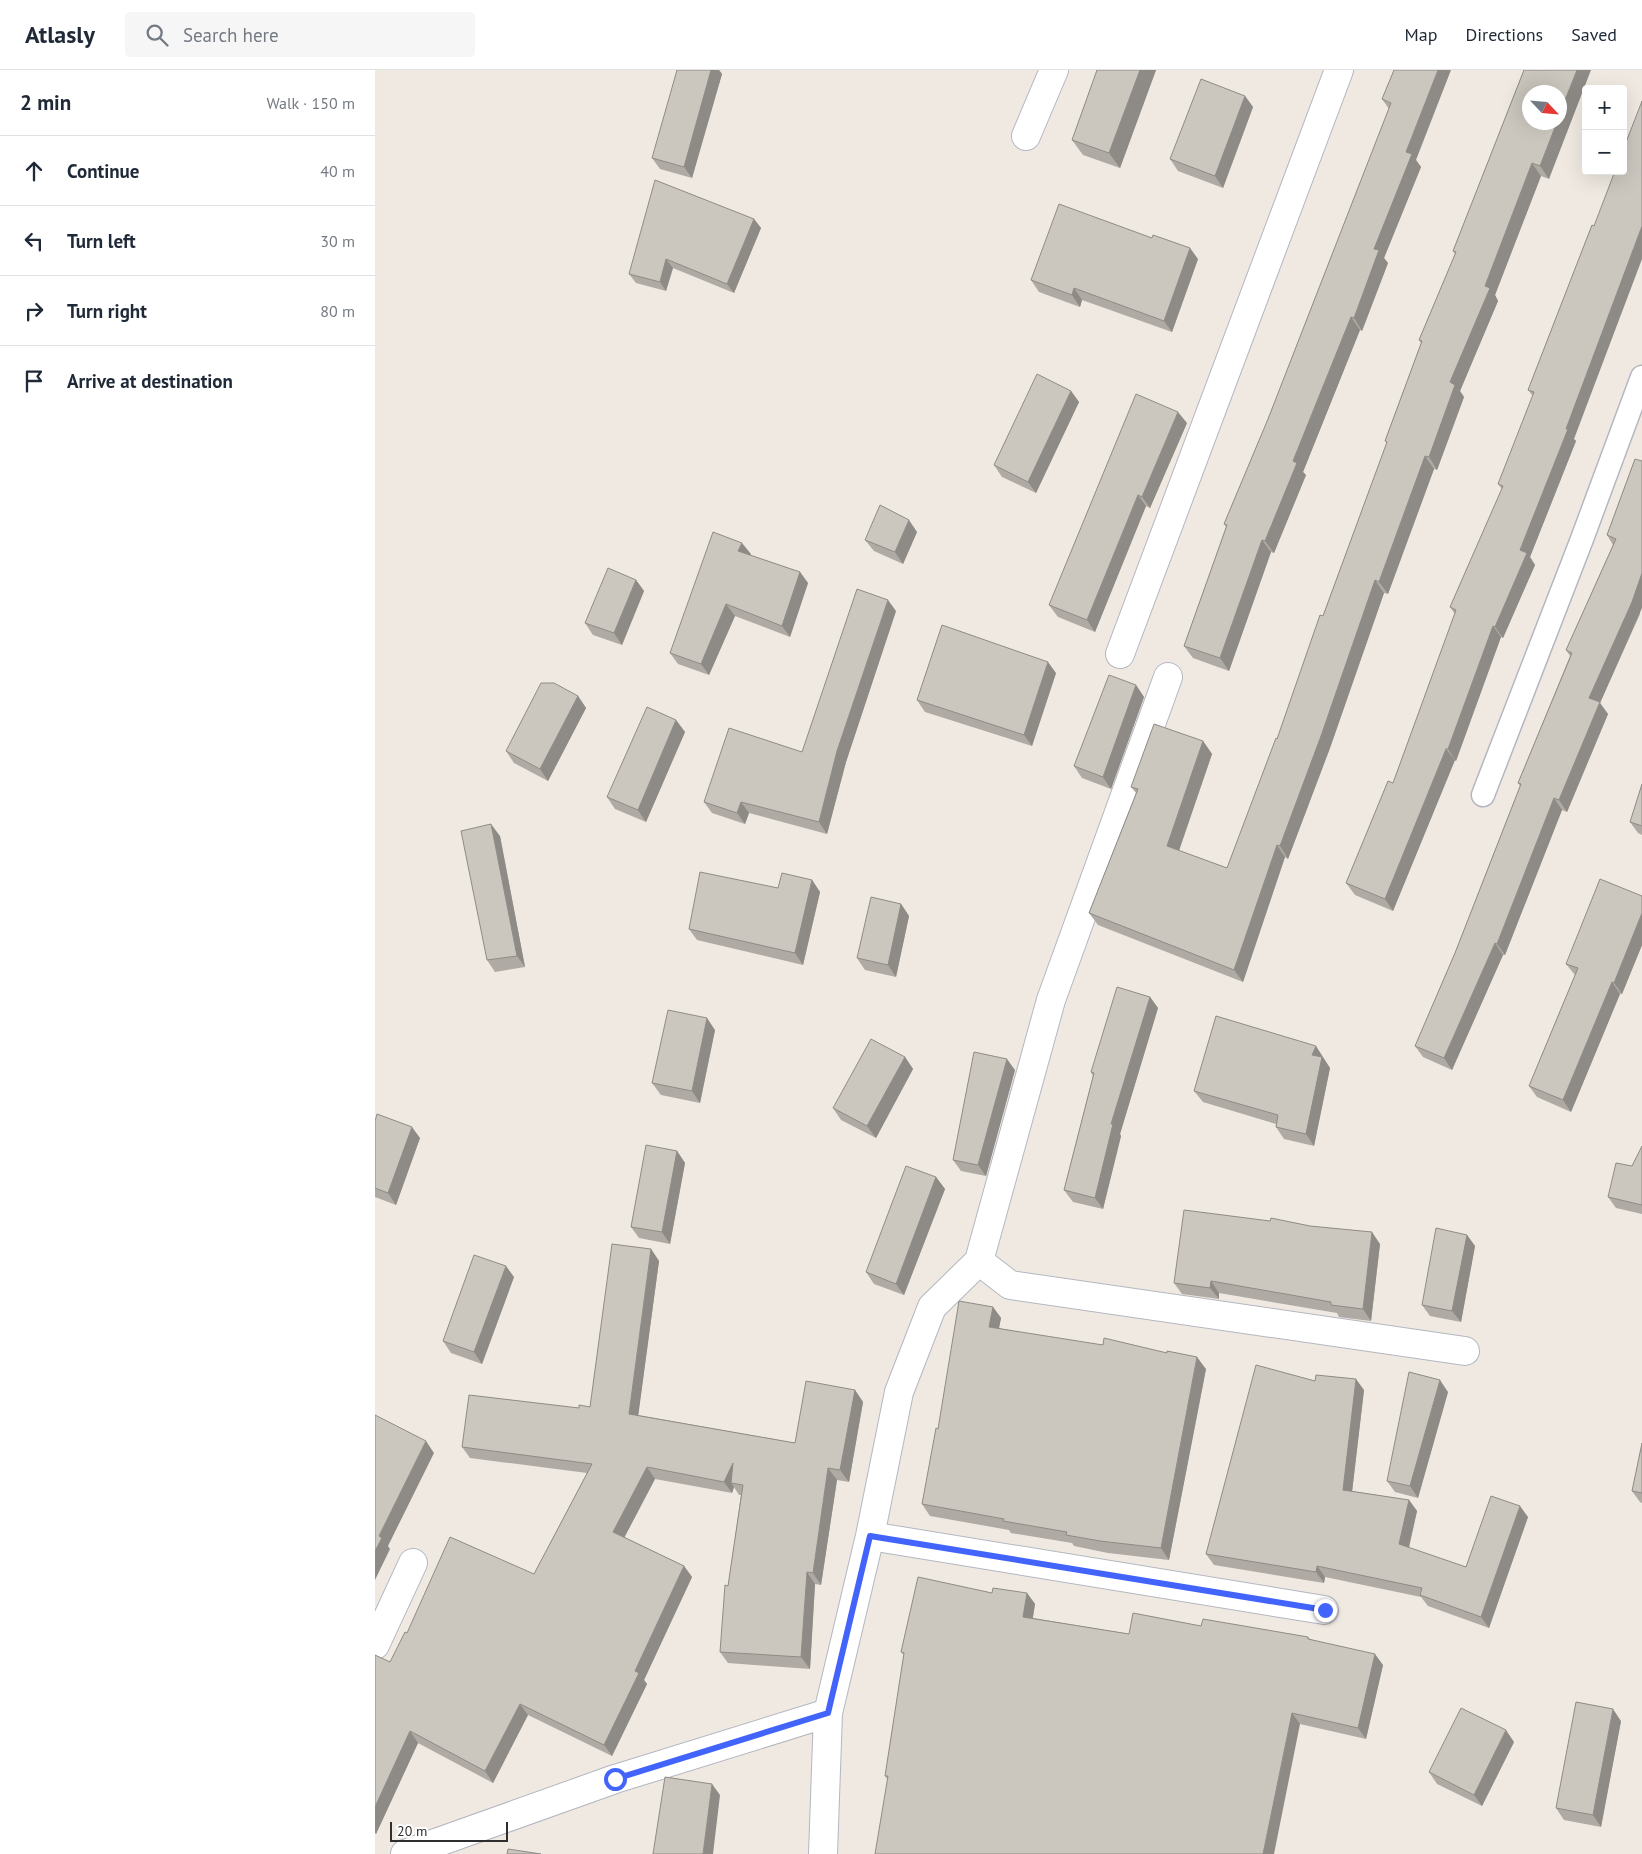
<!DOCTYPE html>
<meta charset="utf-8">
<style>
body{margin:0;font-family:"PT Sans",sans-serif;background:#f6f6f7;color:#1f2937}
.controls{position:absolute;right:15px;top:15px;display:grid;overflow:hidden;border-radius:5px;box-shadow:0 5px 20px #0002}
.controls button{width:45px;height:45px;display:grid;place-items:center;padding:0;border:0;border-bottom:1px solid #e0e1e3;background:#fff;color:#1f2937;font:25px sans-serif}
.compass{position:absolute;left:1147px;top:15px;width:45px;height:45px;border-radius:50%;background:#fff;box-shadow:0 5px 20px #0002;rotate:116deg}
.scale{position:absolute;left:15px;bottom:12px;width:118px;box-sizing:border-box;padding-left:5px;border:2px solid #2e2e2e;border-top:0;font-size:14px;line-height:18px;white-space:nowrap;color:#2e2e2e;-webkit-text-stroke:4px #fff;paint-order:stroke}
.stop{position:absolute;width:15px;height:15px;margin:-11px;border:4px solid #4264fb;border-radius:50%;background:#fff}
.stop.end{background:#4264fb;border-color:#fff;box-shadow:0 1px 5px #0008}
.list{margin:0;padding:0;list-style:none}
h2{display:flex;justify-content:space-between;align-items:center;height:65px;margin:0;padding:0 20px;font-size:21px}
h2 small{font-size:16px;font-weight:400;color:#747a83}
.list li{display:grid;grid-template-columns:32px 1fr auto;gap:15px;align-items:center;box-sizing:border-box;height:70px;padding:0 20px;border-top:1px solid #e0e1e3}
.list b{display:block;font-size:19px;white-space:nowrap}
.list em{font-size:16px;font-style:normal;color:#747a83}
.icon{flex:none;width:28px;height:28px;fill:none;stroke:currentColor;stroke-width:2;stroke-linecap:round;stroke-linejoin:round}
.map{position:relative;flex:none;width:1267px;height:1784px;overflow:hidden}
header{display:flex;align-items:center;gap:30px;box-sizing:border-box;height:70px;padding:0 25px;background:#fff;border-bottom:1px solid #e0e1e3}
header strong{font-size:24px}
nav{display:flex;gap:28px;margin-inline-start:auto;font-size:18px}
.search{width:350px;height:45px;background:#f6f6f7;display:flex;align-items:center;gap:12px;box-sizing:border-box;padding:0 18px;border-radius:5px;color:#747a83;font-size:19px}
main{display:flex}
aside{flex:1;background:#fff}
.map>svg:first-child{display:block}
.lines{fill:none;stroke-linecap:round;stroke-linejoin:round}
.lane-casing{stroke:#b4b7c1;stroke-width:25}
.street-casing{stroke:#b4b7c1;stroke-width:30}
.lane{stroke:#fff;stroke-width:22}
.street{stroke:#fff;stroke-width:28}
.wall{fill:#afaba4}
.shaded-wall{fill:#8e8b86}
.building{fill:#cbc7bf;stroke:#8e8b86}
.route{stroke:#4264fb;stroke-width:6}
</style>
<header>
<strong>Atlasly</strong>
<div class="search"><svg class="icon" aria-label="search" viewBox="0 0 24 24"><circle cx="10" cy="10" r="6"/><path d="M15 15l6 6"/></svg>Search here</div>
<nav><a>Map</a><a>Directions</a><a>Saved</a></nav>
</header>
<main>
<aside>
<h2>2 min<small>Walk · 150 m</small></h2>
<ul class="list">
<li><svg class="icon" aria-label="ahead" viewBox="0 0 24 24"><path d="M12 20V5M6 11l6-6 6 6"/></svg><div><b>Continue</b></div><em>40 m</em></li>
<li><svg class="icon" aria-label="left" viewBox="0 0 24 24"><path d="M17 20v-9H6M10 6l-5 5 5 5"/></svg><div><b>Turn left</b></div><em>30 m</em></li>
<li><svg class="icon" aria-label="right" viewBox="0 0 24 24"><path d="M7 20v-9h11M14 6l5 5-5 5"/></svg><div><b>Turn right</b></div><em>80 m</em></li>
<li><svg class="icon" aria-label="arrive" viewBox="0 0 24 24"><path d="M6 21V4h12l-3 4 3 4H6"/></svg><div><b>Arrive at destination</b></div></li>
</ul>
</aside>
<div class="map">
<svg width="1267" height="1784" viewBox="0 0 1267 1784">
<rect width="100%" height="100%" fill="#efe9e1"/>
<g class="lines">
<!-- lane casing -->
<g class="lane-casing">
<path id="lane" d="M 1108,725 L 1207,469 L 1267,307"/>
</g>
<!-- street casing -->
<g class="street-casing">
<path id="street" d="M 651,66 L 679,0
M 745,584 L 964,0
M 604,1191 L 635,1215 L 1090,1281
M 495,1466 L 949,1540
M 0,1575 L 38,1493
M 30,1784 L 240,1709 L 453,1643
M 448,1784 L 453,1643 L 495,1466 L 524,1322 L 557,1237 L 604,1191 L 676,930 L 793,607"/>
</g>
<!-- lane -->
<use href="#lane" class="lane"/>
<!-- street -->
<use href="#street" class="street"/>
</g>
<!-- wall -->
<path class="wall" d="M 336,0 L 344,0 L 347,4 L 317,108 L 285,99 L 277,88 Z
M 722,0 L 781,0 L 745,98 L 708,85 L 697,70 Z
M 1019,0 L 1041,90 L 1046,97 L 1009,188 L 1013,193 L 987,261 L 985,260 L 928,402 L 931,405 L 899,483 L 896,482 L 854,601 L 818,588 L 809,576 L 851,457 L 849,454 L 893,349 L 1014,39 L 1007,29 Z
M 1149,0 L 1174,109 L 1166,106 L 1120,225 L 1123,231 L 1085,321 L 1089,327 L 1062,400 L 1059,399 L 1013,524 L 1009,523 L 955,678 L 913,789 L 910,787 L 868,912 L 723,855 L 714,843 L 761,723 L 756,717 L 828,671 L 837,684 L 804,781 L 852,798 L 902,669 L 1012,373 L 1010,371 L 1046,273 L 1044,270 L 1080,184 L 1078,181 Z
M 870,26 L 878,37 L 848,118 L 803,101 L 795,89 Z
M 379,149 L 386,158 L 359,223 L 298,198 L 291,221 L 261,213 L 254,204 Z
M 1217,155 L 1199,369 L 1201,371 L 1155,487 L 1160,495 L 1128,568 L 1126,567 L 1081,691 L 1080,690 L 1018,841 L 980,825 L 971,813 L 1018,713 L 1080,544 L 1075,537 L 1127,419 L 1123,414 L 1158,326 L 1153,320 Z
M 823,189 L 797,262 L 707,230 L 705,237 L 664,222 L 656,210 Z
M 696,321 L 704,332 L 661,423 L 627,407 L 619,395 Z
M 812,353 L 775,438 L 771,436 L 720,562 L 683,547 L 674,535 Z
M 1260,389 L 1265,544 L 1225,633 L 1233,644 L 1192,742 L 1187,740 L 1130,885 L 1128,885 L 1077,1000 L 1048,987 L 1040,976 L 1080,883 L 1145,716 L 1143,713 L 1195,586 L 1191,580 L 1238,475 L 1232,465 Z
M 542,462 L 528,494 L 499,481 L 490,470 Z
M 376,484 L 375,485 L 425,502 L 433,513 L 415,567 L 360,546 L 334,605 L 303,594 L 295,583 Z
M 261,510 L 269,521 L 247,575 L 218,565 L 210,553 Z
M 521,541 L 471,692 L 452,764 L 374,743 L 370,754 L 337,743 L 329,732 L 427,682 Z
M 681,603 L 657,676 L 550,642 L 542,630 Z
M 761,615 L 769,627 L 736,719 L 707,708 L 699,696 Z
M 203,626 L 211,638 L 173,711 L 139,693 L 131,681 Z
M 301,650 L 310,662 L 271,752 L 240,739 L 232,727 Z
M 1267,714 L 1267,765 L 1263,763 L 1255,752 Z
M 125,766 L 150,897 L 120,902 L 112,890 Z
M 437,810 L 445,822 L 428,895 L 322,870 L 314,859 Z
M 1267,826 L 1267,875 L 1247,924 L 1245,924 L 1196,1042 L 1162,1027 L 1154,1016 L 1200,905 L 1191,894 Z
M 526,834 L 534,846 L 521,907 L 490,900 L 482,888 Z
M 775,927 L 783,938 L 745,1064 L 746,1066 L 728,1139 L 698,1132 L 689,1120 L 718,1006 L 716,1002 Z
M 340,960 L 325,1033 L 286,1025 L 277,1013 Z
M 530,987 L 538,999 L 501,1068 L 466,1050 L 458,1038 Z
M 949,988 L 948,989 L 955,998 L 939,1076 L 909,1069 L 901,1057 L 901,1054 L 828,1032 L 819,1021 Z
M 640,1000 L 611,1106 L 586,1101 L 578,1090 Z
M 0,1051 L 45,1068 L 21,1135 L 0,1127 Z
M 1267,1076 L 1267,1144 L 1241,1138 L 1233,1127 L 1257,1096 Z
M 302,1081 L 310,1093 L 295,1174 L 264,1168 L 256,1157 Z
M 561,1107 L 570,1119 L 529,1225 L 499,1214 L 491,1202 Z
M 1092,1165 L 1100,1176 L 1086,1252 L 1055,1246 L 1047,1235 Z
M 1005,1174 L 996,1251 L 964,1247 L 962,1243 L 844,1223 L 844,1229 L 807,1224 L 799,1213 Z
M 276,1179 L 284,1191 L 263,1345 L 420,1373 L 480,1320 L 488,1332 L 474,1412 L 462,1410 L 446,1515 L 440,1514 L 435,1599 L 353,1593 L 345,1582 L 353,1516 L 366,1425 L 364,1425 L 359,1417 L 357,1423 L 280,1409 L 249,1467 L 309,1496 L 317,1507 L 269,1610 L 272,1614 L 237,1686 L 153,1645 L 118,1713 L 43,1673 L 1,1764 L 0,1763 L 0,1585 L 15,1592 L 32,1563 L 159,1504 L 212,1403 L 95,1388 L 87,1377 L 204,1338 L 215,1337 Z
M 139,1207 L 107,1294 L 76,1283 L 68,1271 Z
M 618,1237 L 626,1248 L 624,1258 L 831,1299 L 794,1490 L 733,1483 L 699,1476 L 697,1473 L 636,1463 L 634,1460 L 555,1446 L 547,1434 L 563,1359 Z
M 940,1311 L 989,1320 L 977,1421 L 1034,1430 L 1042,1441 L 1034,1478 L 1091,1497 L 1153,1447 L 1114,1558 L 1053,1536 L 1046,1527 L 950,1507 L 949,1513 L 839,1495 L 831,1484 Z
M 1073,1322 L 1043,1428 L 1020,1422 L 1012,1411 Z
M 1267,1373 L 1267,1433 L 1265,1432 L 1257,1421 Z
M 617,1523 L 652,1523 L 660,1534 L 658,1548 L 754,1564 L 826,1556 L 933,1567 L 935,1569 L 1008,1595 L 991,1669 L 925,1654 L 513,1710 L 510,1706 L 529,1585 L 526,1582 Z
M 1246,1651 L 1226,1757 L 1189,1750 L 1181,1738 Z
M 1139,1672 L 1107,1736 L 1062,1714 L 1054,1702 Z"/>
<!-- shaded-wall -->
<path class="shaded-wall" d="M 336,0 L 344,0 L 347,4 L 317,108 L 309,97 Z
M 765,0 L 781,0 L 745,98 L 734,83 Z
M 1063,0 L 1076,0 L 1041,90 L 1046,97 L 1009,188 L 1013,193 L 987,261 L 979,248 L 999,179 L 1031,82 Z
M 1202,0 L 1216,0 L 1174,109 L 1165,96 L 1182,52 L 1184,52 L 1184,45 Z
M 870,26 L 878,37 L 848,118 L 840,106 Z
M 1157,93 L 1166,106 L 1120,225 L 1123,231 L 1085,321 L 1089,327 L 1062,400 L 1054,387 L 1075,312 L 1110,216 Z
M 379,149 L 386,158 L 359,223 L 352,214 Z
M 1267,156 L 1267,189 L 1199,369 L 1201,371 L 1155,487 L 1160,495 L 1128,568 L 1120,557 L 1145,480 Z
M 815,178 L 823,189 L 797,262 L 789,251 Z
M 291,189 L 298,198 L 291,221 L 285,212 Z
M 699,218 L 707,230 L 705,237 L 697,225 Z
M 976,247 L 985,260 L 928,402 L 931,405 L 899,483 L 890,471 L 918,391 Z
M 696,321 L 704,332 L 661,423 L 653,412 Z
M 803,342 L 812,353 L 775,438 L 767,427 Z
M 1050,386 L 1059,399 L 1013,524 L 1004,512 Z
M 763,425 L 771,436 L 720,562 L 712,550 Z
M 534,450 L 542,462 L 528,494 L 520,482 Z
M 887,470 L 896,482 L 854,601 L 845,588 Z
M 367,473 L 376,484 L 371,493 L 363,481 Z
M 425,502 L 433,513 L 415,567 L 407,556 Z
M 1267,503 L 1267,538 L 1225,633 L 1233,644 L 1192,742 L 1184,730 L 1214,628 Z
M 261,510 L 269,521 L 247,575 L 239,563 Z
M 1000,510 L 1009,523 L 955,678 L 913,789 L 905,776 Z
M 513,530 L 521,541 L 471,692 L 452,764 L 444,752 L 462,681 Z
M 351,534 L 360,546 L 334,605 L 326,594 Z
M 1118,556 L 1126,567 L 1081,691 L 1073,679 Z
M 673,592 L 681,603 L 657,676 L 649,665 Z
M 761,615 L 769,627 L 736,719 L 728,707 Z
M 203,626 L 211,638 L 173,711 L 165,699 Z
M 301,650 L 310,662 L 271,752 L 263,740 Z
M 828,671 L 837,684 L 801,789 L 792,776 Z
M 1071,679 L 1080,690 L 1018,841 L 1010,829 Z
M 1179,728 L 1187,740 L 1130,885 L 1122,874 Z
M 366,732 L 374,743 L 370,754 L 362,743 Z
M 116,754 L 125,766 L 150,897 L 142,886 Z
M 902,775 L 910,787 L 868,912 L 859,900 Z
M 437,810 L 445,822 L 428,895 L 420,883 Z
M 526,834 L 534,846 L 521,907 L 513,895 Z
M 1267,843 L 1267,875 L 1247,924 L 1239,913 Z
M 1120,873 L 1128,885 L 1077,1000 L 1069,988 Z
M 1237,912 L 1245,924 L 1196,1042 L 1188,1030 Z
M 775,927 L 783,938 L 745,1064 L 746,1066 L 728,1139 L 720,1128 L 736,1054 Z
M 332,948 L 340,960 L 325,1033 L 317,1021 Z
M 941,976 L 955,998 L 939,1076 L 931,1064 L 937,985 Z
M 530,987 L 538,999 L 501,1068 L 492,1056 Z
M 632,989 L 640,1000 L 611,1106 L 603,1095 Z
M 37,1057 L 45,1068 L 21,1135 L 13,1123 Z
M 302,1081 L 310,1093 L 295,1174 L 287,1162 Z
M 561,1107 L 570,1119 L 529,1225 L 521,1214 Z
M 997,1162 L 1005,1174 L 996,1251 L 988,1239 Z
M 1092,1165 L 1100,1176 L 1086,1252 L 1077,1241 Z
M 276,1179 L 284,1191 L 262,1355 L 254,1344 Z
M 131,1196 L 139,1207 L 107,1294 L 99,1282 Z
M 836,1211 L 844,1223 L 844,1229 L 835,1218 Z
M 618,1237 L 626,1248 L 622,1268 L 614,1257 Z
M 822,1287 L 831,1299 L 794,1490 L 786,1478 Z
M 981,1309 L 989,1320 L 976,1431 L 968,1420 Z
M 1065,1310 L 1073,1322 L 1043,1428 L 1035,1416 Z
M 480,1320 L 488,1332 L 474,1412 L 465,1400 Z
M 51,1371 L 59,1383 L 13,1476 L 15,1479 L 0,1510 L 0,1481 L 4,1466 Z
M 358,1393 L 356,1413 L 359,1417 L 357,1423 L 349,1412 Z
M 272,1397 L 280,1409 L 246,1474 L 238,1462 Z
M 453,1398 L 462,1410 L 446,1515 L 438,1503 Z
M 1034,1430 L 1042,1441 L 1032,1485 L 1024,1474 Z
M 1145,1436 L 1153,1447 L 1114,1558 L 1106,1547 Z
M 309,1496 L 317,1507 L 269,1610 L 272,1614 L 237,1686 L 229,1675 L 260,1601 Z
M 942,1496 L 950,1507 L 949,1513 L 941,1502 Z
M 432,1502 L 440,1514 L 435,1599 L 426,1587 Z
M 652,1523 L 660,1534 L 656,1558 L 648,1547 Z
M 1000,1584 L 1008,1595 L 991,1669 L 983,1658 Z
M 145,1634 L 153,1645 L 118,1713 L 110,1701 Z
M 1238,1639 L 1246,1651 L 1226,1757 L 1218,1745 Z
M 917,1643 L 925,1654 L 899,1784 L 888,1784 Z
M 1131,1660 L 1139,1672 L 1107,1736 L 1099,1725 Z
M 35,1661 L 43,1673 L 1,1764 L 0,1762 L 0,1737 Z
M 337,1714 L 345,1725 L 338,1784 L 328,1784 Z"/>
<!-- building -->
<path class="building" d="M 302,0 L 336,0 L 309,97 L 277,88 Z
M 722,0 L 765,0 L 734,83 L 697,70 Z
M 1019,0 L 1063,0 L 1031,82 L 1037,84 L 999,179 L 1004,180 L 979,248 L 976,247 L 918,391 L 922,393 L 890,471 L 887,470 L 845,588 L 809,576 L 852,455 L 849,454 L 893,349 L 1016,33 L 1007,29 Z
M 1149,0 L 1202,0 L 1184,45 L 1184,22 L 1154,22 L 1154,52 L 1182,52 L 1165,96 L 1157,93 L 1110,216 L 1115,218 L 1075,312 L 1080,315 L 1054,387 L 1050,386 L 1004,512 L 1000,510 L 946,666 L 905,776 L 902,775 L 859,900 L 714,843 L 763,719 L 756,717 L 779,654 L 828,671 L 792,776 L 852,798 L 901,668 L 902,669 L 945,545 L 948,546 L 1012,372 L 1010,371 L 1047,271 L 1044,270 L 1081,182 L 1078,181 Z
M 826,9 L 870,26 L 840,106 L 795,89 Z
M 1267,31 L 1267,156 L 1191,359 L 1193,359 L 1145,480 L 1152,483 L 1120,557 L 1118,556 L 1073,679 L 1071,679 L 1010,829 L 971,813 L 1013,711 L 1018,713 L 1081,540 L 1075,537 L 1128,416 L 1123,414 L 1159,322 L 1153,320 L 1217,155 L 1219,156 L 1240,101 L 1248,101 L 1248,80 Z
M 280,110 L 379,149 L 352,214 L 291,189 L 285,212 L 254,204 Z
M 684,134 L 777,168 L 778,165 L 815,178 L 789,251 L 699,218 L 697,225 L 656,210 Z
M 662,304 L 696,321 L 653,412 L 619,395 Z
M 761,324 L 803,342 L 767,427 L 763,425 L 712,550 L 674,535 Z
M 1260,389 L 1267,391 L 1267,503 L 1257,532 L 1214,628 L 1225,632 L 1184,730 L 1179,728 L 1122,874 L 1120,873 L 1069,988 L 1040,976 L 1080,883 L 1146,714 L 1143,713 L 1197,583 L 1191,580 L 1241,469 L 1232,465 Z
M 505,435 L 534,450 L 520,482 L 490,470 Z
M 338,462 L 367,473 L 363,481 L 425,502 L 407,556 L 351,534 L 326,594 L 295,583 Z
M 233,498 L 261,510 L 239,563 L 210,553 Z
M 482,519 L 513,530 L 462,681 L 444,752 L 366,732 L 362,743 L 329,732 L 354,658 L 427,682 Z
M 567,555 L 673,592 L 649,665 L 542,630 Z
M 734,605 L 761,615 L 728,707 L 699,696 Z
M 166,613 L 179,613 L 203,626 L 165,699 L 131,681 Z
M 272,637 L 301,650 L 263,740 L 232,727 Z
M 1267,714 L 1267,756 L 1255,752 Z
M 116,754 L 142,886 L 112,890 L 86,761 Z
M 325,802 L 403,818 L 407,803 L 437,810 L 420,883 L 314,859 Z
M 1225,809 L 1267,826 L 1267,843 L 1239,913 L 1237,912 L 1188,1030 L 1154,1016 L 1203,898 L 1191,894 Z
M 496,827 L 526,834 L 513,895 L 482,888 Z
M 742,917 L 775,927 L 736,1054 L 738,1054 L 720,1128 L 689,1120 L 719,1003 L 716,1002 Z
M 293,940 L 332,948 L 317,1021 L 277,1013 Z
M 841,946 L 941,976 L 937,985 L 947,987 L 931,1064 L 901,1057 L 903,1045 L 819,1021 Z
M 496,969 L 530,987 L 492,1056 L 458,1038 Z
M 599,982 L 632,989 L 603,1095 L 578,1090 Z
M 2,1044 L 37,1057 L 13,1123 L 0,1118 L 0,1051 Z
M 271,1075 L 302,1081 L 287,1162 L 256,1157 Z
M 1267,1076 L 1267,1135 L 1233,1127 L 1241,1093 L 1257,1096 Z
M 531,1096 L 561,1107 L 521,1214 L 491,1202 Z
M 809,1140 L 895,1151 L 896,1148 L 935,1156 L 997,1162 L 988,1239 L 956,1235 L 956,1232 L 836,1211 L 835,1218 L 799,1213 Z
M 1061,1158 L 1092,1165 L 1077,1241 L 1047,1235 Z
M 237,1174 L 276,1179 L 254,1344 L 420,1373 L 431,1311 L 480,1320 L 465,1400 L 453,1398 L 438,1503 L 432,1502 L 426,1587 L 345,1582 L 350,1515 L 353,1516 L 368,1415 L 356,1413 L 358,1393 L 349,1412 L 272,1397 L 238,1462 L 309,1496 L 260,1601 L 264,1603 L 229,1675 L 145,1634 L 110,1701 L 35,1661 L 0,1737 L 0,1585 L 15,1592 L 30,1562 L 32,1563 L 75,1467 L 159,1504 L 217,1394 L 87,1377 L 94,1325 L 204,1338 L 204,1335 L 215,1337 Z
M 99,1185 L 131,1196 L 99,1282 L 68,1271 Z
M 584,1231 L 618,1237 L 614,1257 L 728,1275 L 729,1268 L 792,1283 L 792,1281 L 822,1287 L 786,1478 L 725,1471 L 691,1465 L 692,1462 L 628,1451 L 629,1449 L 547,1434 L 561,1358 L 563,1359 Z
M 881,1295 L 940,1311 L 941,1305 L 981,1309 L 968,1420 L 1034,1430 L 1024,1474 L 1091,1497 L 1116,1426 L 1145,1436 L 1106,1547 L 1045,1525 L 1047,1518 L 942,1496 L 941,1502 L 831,1484 Z
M 1034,1302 L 1065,1310 L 1035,1416 L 1012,1411 Z
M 0,1345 L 51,1371 L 4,1466 L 7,1468 L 0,1481 Z
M 1267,1373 L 1267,1423 L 1257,1421 Z
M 543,1507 L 617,1523 L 618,1518 L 652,1523 L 648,1547 L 754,1564 L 758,1543 L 826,1556 L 828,1549 L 933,1567 L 933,1569 L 1000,1584 L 983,1658 L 917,1643 L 888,1784 L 500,1784 L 513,1706 L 510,1706 L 529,1583 L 526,1582 Z
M 1201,1632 L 1238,1639 L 1218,1745 L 1181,1738 Z
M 1086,1638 L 1131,1660 L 1099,1725 L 1054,1702 Z
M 290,1707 L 337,1714 L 328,1784 L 278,1784 Z
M 133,1779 L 166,1784 L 132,1784 Z"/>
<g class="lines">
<!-- route -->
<path class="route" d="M 240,1709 L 453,1643 L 495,1466 L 950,1540"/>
</g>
</svg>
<div class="controls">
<button>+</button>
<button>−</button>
</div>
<svg class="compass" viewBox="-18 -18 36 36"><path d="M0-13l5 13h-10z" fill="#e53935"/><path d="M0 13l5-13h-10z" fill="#747a83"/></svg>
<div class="scale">20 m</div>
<div class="stop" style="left:240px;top:1709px"></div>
<div class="stop end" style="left:950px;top:1540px"></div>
</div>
</main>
